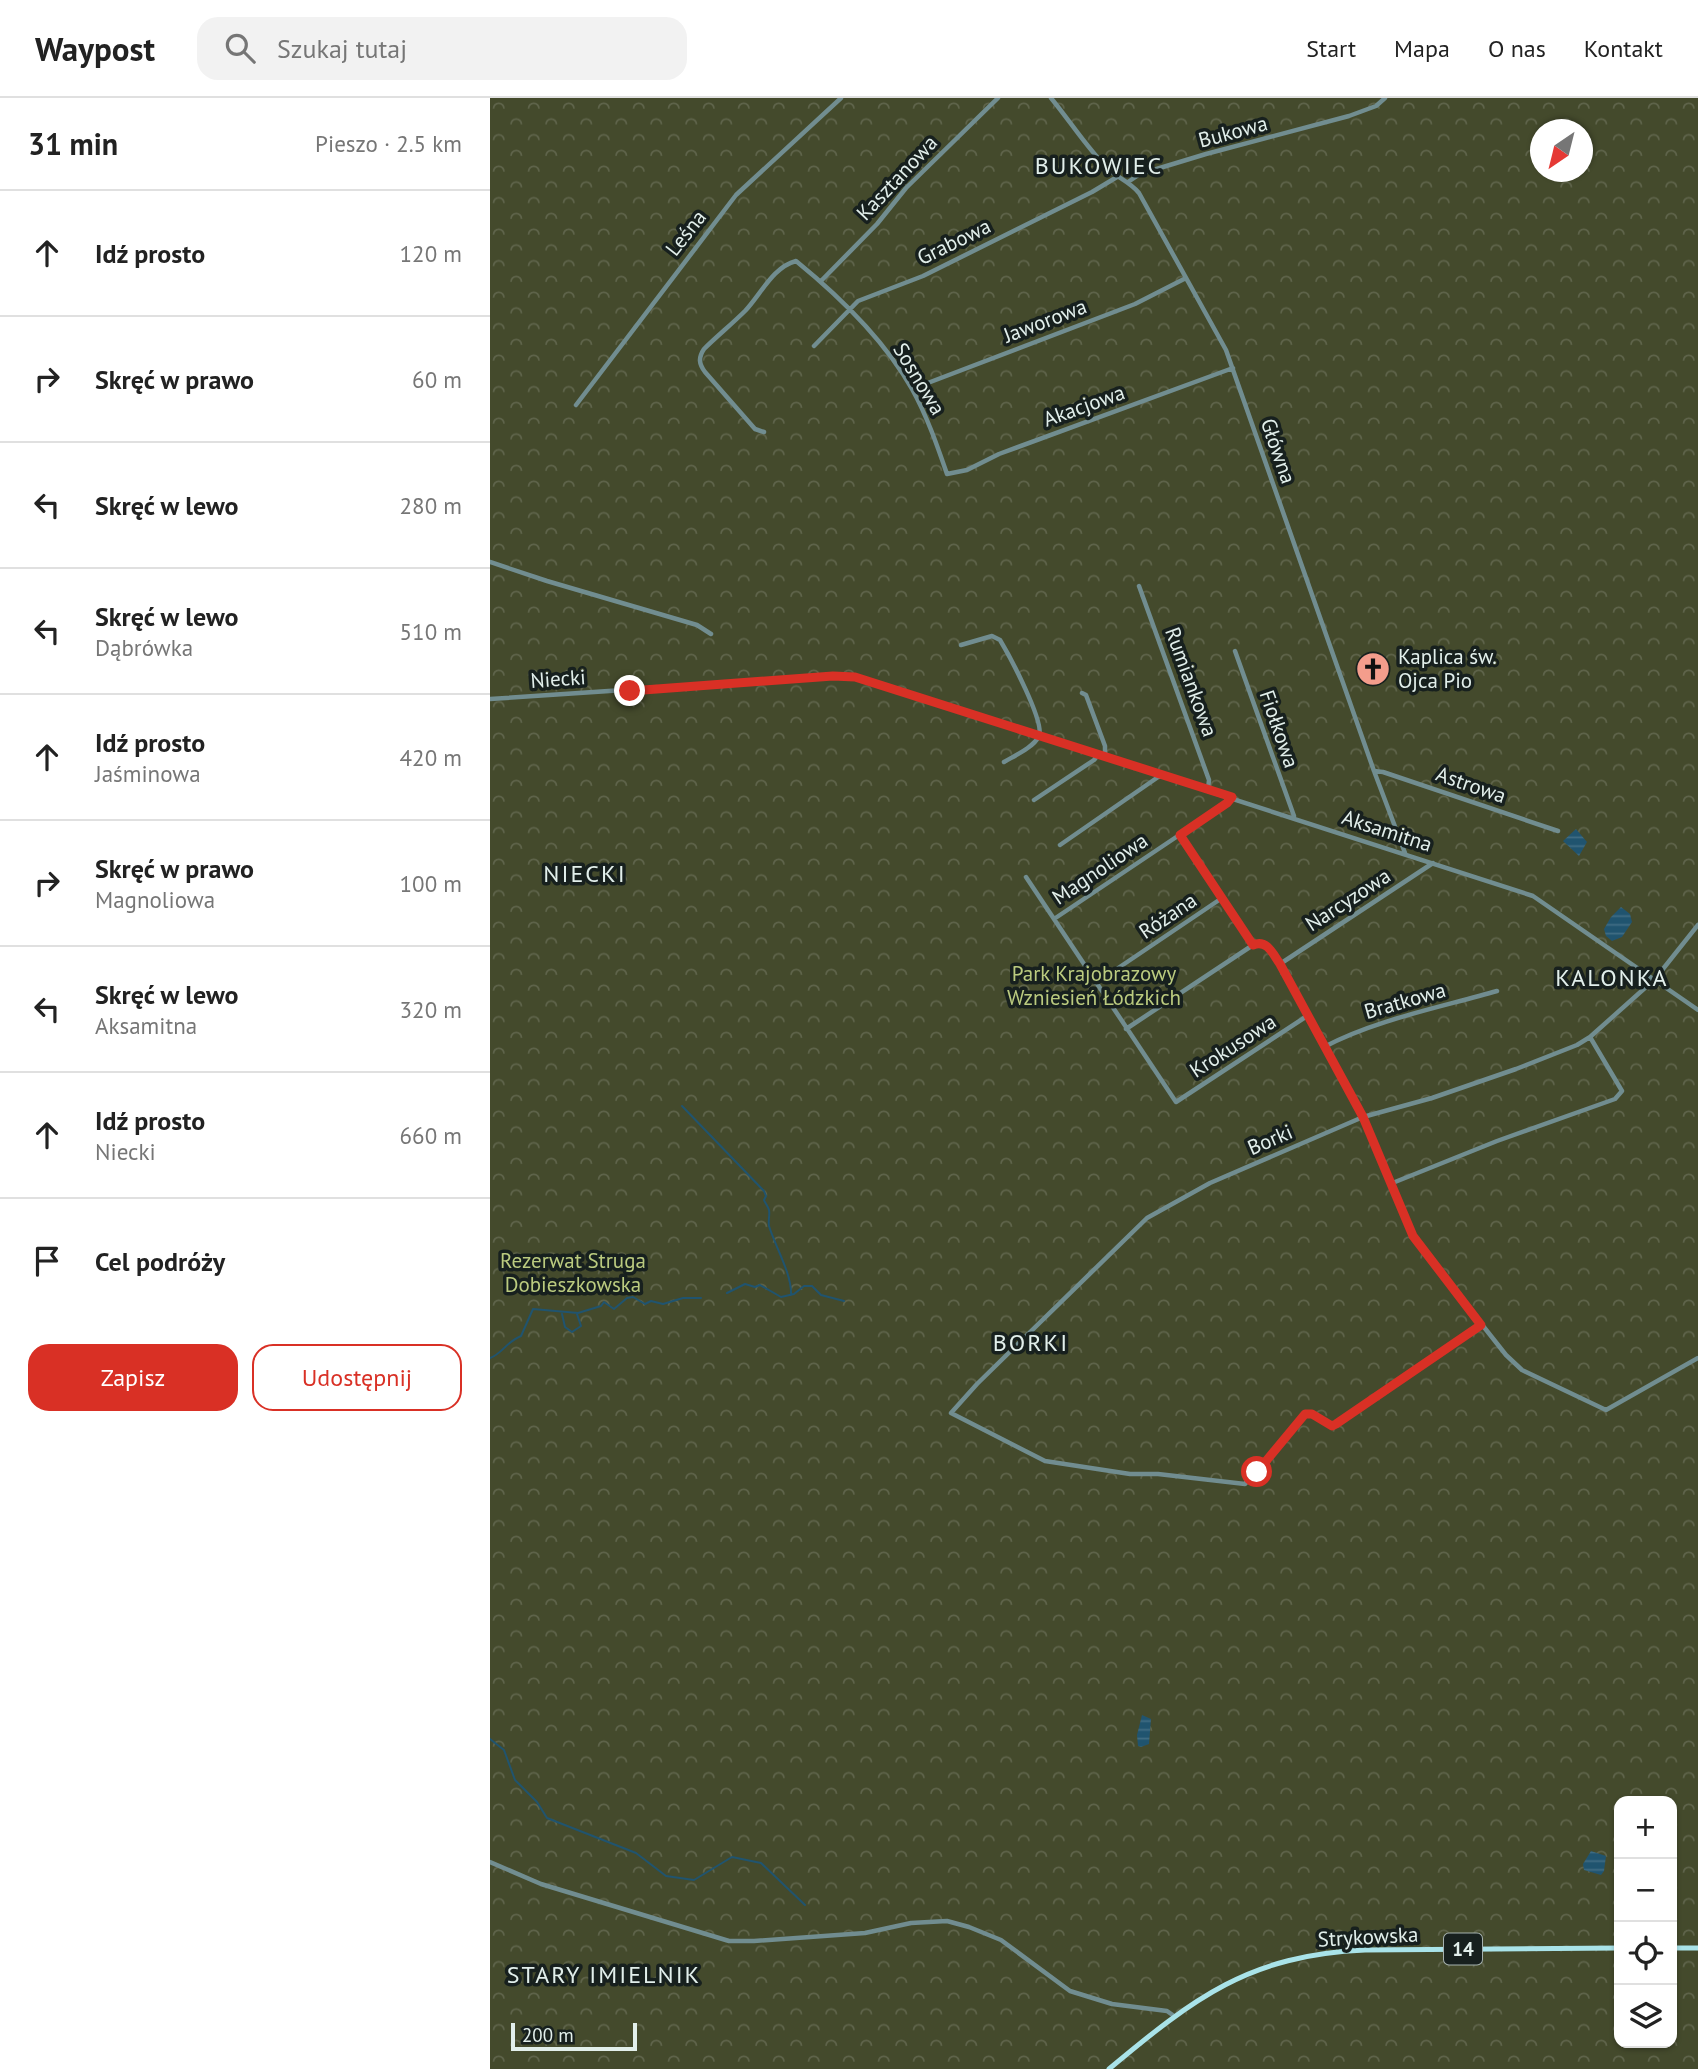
<!DOCTYPE html>
<html lang="pl">
<meta charset="utf-8">
<style>
body{margin:0;font-family:"PT Sans",sans-serif;background:#f2f2f2;color:#222}
.controls{position:absolute;right:21px;bottom:21px;display:grid;overflow:hidden;border-radius:14px;box-shadow:0 2px 5px #0004}
.controls button{width:63px;height:63px;display:grid;place-items:center;padding:0;border:0;border-bottom:2px solid #e0e0e0;background:#fff;color:#222;font:35px sans-serif}
.compass{position:absolute;left:1040px;top:21px;width:63px;height:63px;border-radius:50%;background:#fff;box-shadow:0 2px 5px #0004;rotate:215deg}
.scale{position:absolute;left:21px;bottom:18px;width:126px;box-sizing:border-box;padding-left:7px;border:4px solid #e2efeb;border-top:0;font-size:19px;line-height:24px;white-space:nowrap;color:#e2efeb;-webkit-text-stroke:5px #17201e;paint-order:stroke}
.stop{position:absolute;width:21px;height:21px;margin:-16px;border:5px solid #d93025;border-radius:50%;background:#fff}
.stop.end{background:#d93025;border-color:#fff;box-shadow:0 2px 7px #0008}
.list{margin:0;padding:0;list-style:none}
h2{display:flex;justify-content:space-between;align-items:center;height:91px;margin:0;padding:0 28px;font-size:30px}
h2 small{font-size:23px;font-weight:400;color:#767676}
.list li{display:grid;grid-template-columns:46px 1fr auto;gap:21px;align-items:center;box-sizing:border-box;height:126px;padding:0 28px;border-top:2px solid #e0e0e0}
.list b{display:block;font-size:26px;white-space:nowrap}
.list p{margin:0;font-size:23px;white-space:nowrap;color:#767676}
.list em{font-size:23px;font-style:normal;color:#767676}
.actions{display:flex;gap:14px;padding:21px 28px}
.actions a{flex:1;padding:16px 0;border:2px solid #d93025;border-radius:21px;text-align:center;font-size:24px;color:#d93025}
.actions .main{background:#d93025;color:#fff}
.icon{flex:none;width:38px;height:38px;fill:none;stroke:currentColor;stroke-width:2;stroke-linecap:round;stroke-linejoin:round}
.map{position:relative;flex:none;width:1208px;height:1971px;overflow:hidden}
header{display:flex;align-items:center;gap:42px;box-sizing:border-box;height:98px;padding:0 35px;background:#fff;border-bottom:2px solid #e0e0e0}
header strong{font-size:33px}
nav{display:flex;gap:38px;margin-inline-start:auto;font-size:24px}
.search{width:490px;height:63px;background:#f2f2f2;display:flex;align-items:center;gap:18px;box-sizing:border-box;padding:0 24px;border-radius:21px;color:#767676;font-size:26px}
main{display:flex}
aside{flex:1;background:#fff}
.map>svg:first-child{display:block}
.park{fill:url(#park-crowns);fill-rule:evenodd}
.water{fill:url(#water-rules)}
.lines{fill:none;stroke-linecap:round;stroke-linejoin:round}
.stream{stroke:#20546f;stroke-width:2}
.minor{stroke:#718d90;stroke-width:4.5}
.major{stroke:#a9e3e9;stroke-width:5}
.route{stroke:#d93025;stroke-width:9}
.labels{text-anchor:middle;stroke-width:7;stroke-linejoin:round;paint-order:stroke}
.shield{fill:#17201e;stroke:#a5b1ae;stroke-width:2}
.shield-label{font-size:19px;font-weight:bold;fill:#e2efeb}
.street-label{font-size:21px;fill:#e2efeb;stroke:#17201e}
.poi-label{font-size:21px;fill:#e2efeb;stroke:#17201e;text-anchor:start}
.park-label{font-size:21px;fill:#bbcb7f;stroke:#17201e}
.quarter-label{font-size:24px;letter-spacing:2px;fill:#e2efeb;stroke:#17201e}
</style>
<header>
<strong>Waypost</strong>
<div class="search"><svg class="icon" aria-label="search" viewBox="0 0 24 24"><circle cx="10" cy="10" r="6"/><path d="M15 15l6 6"/></svg>Szukaj tutaj</div>
<nav><a>Start</a><a>Mapa</a><a>O nas</a><a>Kontakt</a></nav>
</header>
<main>
<aside>
<h2>31 min<small>Pieszo · 2.5 km</small></h2>
<ul class="list">
<li><svg class="icon" aria-label="ahead" viewBox="0 0 24 24"><path d="M12 20V5M6 11l6-6 6 6"/></svg><div><b>Idź prosto</b></div><em>120 m</em></li>
<li><svg class="icon" aria-label="right" viewBox="0 0 24 24"><path d="M7 20v-9h11M14 6l5 5-5 5"/></svg><div><b>Skręć w prawo</b></div><em>60 m</em></li>
<li><svg class="icon" aria-label="left" viewBox="0 0 24 24"><path d="M17 20v-9H6M10 6l-5 5 5 5"/></svg><div><b>Skręć w lewo</b></div><em>280 m</em></li>
<li><svg class="icon" aria-label="left" viewBox="0 0 24 24"><path d="M17 20v-9H6M10 6l-5 5 5 5"/></svg><div><b>Skręć w lewo</b><p>Dąbrówka</p></div><em>510 m</em></li>
<li><svg class="icon" aria-label="ahead" viewBox="0 0 24 24"><path d="M12 20V5M6 11l6-6 6 6"/></svg><div><b>Idź prosto</b><p>Jaśminowa</p></div><em>420 m</em></li>
<li><svg class="icon" aria-label="right" viewBox="0 0 24 24"><path d="M7 20v-9h11M14 6l5 5-5 5"/></svg><div><b>Skręć w prawo</b><p>Magnoliowa</p></div><em>100 m</em></li>
<li><svg class="icon" aria-label="left" viewBox="0 0 24 24"><path d="M17 20v-9H6M10 6l-5 5 5 5"/></svg><div><b>Skręć w lewo</b><p>Aksamitna</p></div><em>320 m</em></li>
<li><svg class="icon" aria-label="ahead" viewBox="0 0 24 24"><path d="M12 20V5M6 11l6-6 6 6"/></svg><div><b>Idź prosto</b><p>Niecki</p></div><em>660 m</em></li>
<li><svg class="icon" aria-label="arrive" viewBox="0 0 24 24"><path d="M6 21V4h12l-3 4 3 4H6"/></svg><div><b>Cel podróży</b></div></li>
</ul>
<div class="actions"><a class="main">Zapisz</a><a>Udostępnij</a></div>
</aside>
<div class="map">
<svg width="1208" height="1971" viewBox="0 0 1208 1971">
<defs>
<pattern id="park-crowns" width="20" height="18" patternUnits="userSpaceOnUse" patternTransform="scale(1.75)"><rect width="20" height="18" fill="#444a2c"/><path d="M2 6a3 3 0 1 1 6 0M12 15a3 3 0 1 1 6 0" fill="none" stroke="#5f644b"/></pattern>
<pattern id="water-rules" width="6" height="5" patternUnits="userSpaceOnUse" patternTransform="scale(1.75)"><rect width="6" height="5" fill="#20546f"/><path d="M0 2.5h6" fill="none" stroke="#406d84"/></pattern>
</defs>
<rect width="100%" height="100%" fill="#263c36"/>
<!-- park -->
<path class="park" d="M 0,0 L 1208,0 L 1208,1971 L 0,1971 ZM 1050,32 L 1092,32 L 1092,74 L 1050,74 ZM 1129,1703 L 1182,1703 L 1182,1945 L 1129,1945 Z"/>
<!-- water -->
<path class="water" d="M 1086,731 L 1097,744 L 1089,758 L 1073,743 Z
M 1131,809 L 1140,816 L 1142,824 L 1132,839 L 1122,843 L 1116,838 L 1114,831 L 1121,819 Z
M 652,1617 L 661,1621 L 659,1646 L 651,1649 L 648,1648 L 647,1637 Z
M 1101,1753 L 1116,1758 L 1114,1773 L 1111,1777 L 1094,1772 L 1093,1766 Z"/>
<g class="lines">
<!-- stream -->
<path class="stream" d="M 192,1008 L 274,1093 L 276,1098 L 274,1102 C 275,1105 278,1108 279,1112 C 280,1117 278,1122 279,1128 C 285,1148 302,1176 301,1197
M 237,1195 L 255,1186 L 265,1189 L 270,1187 L 291,1199 L 304,1196 L 314,1188 L 322,1188 L 331,1197 L 354,1203
M 72,1216 L 75,1229 L 82,1234 L 91,1228 L 87,1216
M 0,1260 C 12,1256 16,1244 31,1238 L 43,1211 L 88,1215 L 111,1208 L 114,1204 L 124,1211 L 137,1200 L 143,1199 L 155,1206 L 161,1203 L 173,1206 L 193,1200 L 211,1200
M 0,1641 L 14,1652 L 25,1682 L 47,1704 L 57,1720 L 146,1755 L 176,1778 L 204,1782 L 242,1759 L 271,1765 L 315,1807"/>
<!-- minor -->
<path class="minor" d="M 561,0 C 580,23 597,50 618,71 C 628,80 640,84 649,95 L 736,252 L 884,673 L 915,755
M 638,84 L 650,76 L 716,56 L 859,18 L 886,8 L 895,0
M 331,183 L 387,126 L 416,90 L 508,0
M 324,248 L 368,203 L 433,178 L 602,94 L 627,79
M 422,291 L 645,206 L 696,180
M 86,307 L 246,97 L 351,0
M 274,334 L 265,331 L 215,274 C 209,266 208,260 214,251 C 227,238 242,226 255,213 C 271,196 283,169 306,163 C 349,198 395,243 422,291 C 437,318 447,347 457,376 L 477,372 L 509,356 L 743,270
M 0,464 L 57,483 L 207,527 L 221,536
M 649,488 L 719,682 L 718,692
M 471,547 L 502,538 L 510,542 C 519,557 555,624 549,638 C 544,649 524,658 514,664
M 745,553 L 804,718
M 592,595 L 596,597 L 615,648 L 615,659
M 0,601 L 343,578 L 365,579 L 1043,798 L 1208,912
M 884,673 L 893,674 L 1068,733
M 544,702 L 604,662 L 608,657
M 690,737 L 763,847
M 570,747 L 671,677
M 536,779 L 686,1004 L 817,918
M 564,821 L 737,705 L 742,699
M 790,866 L 943,765
M 606,885 L 732,800
M 636,931 L 763,847 L 769,844 L 776,846 L 798,880 L 873,1019 L 923,1138 L 937,1157 L 1016,1257 L 1032,1272 L 1116,1312 L 1208,1260
M 834,949 C 884,922 952,909 1007,893
M 900,1086 L 1007,1043 L 1125,1001 L 1132,993 L 1100,939
M 991,1227 L 846,1326 L 842,1328 L 823,1316 L 815,1316 L 755,1386 L 668,1376 L 640,1376 L 555,1363 L 461,1315 L 487,1286 L 657,1120 L 720,1085 L 873,1019 L 942,1000 L 1026,971 L 1087,947 L 1100,939 L 1165,881 L 1208,827
M 0,1764 L 51,1786 L 239,1843 L 264,1843 L 375,1835 L 421,1825 L 457,1823 L 479,1829 L 511,1842 L 580,1893 L 622,1906 L 677,1913 L 684,1918"/>
<!-- major -->
<path class="major" d="M 1182,1850 L 1208,1850
M 619,1971 C 704,1900 759,1857 875,1852 L 1129,1850"/>
</g>
<g class="lines">
<!-- route -->
<path class="route" d="M 140,593 L 343,578 L 365,579 L 742,699 L 737,705 L 690,737 L 763,847 C 777,841 783,856 790,866 L 873,1019 L 923,1138 L 991,1227 L 846,1326 L 842,1328 L 822,1316 L 815,1316 L 767,1374"/>
</g>
<!-- icons -->
<defs>
<g id="church-disc" transform="scale(1.75)"><circle r="9.5" fill="#f49d8c" stroke="#17201e"/><path d="M-1.2-6h2.4v3.5h3.3v2.4h-3.3V6h-2.4V-.1h-3.3v-2.4h3.3Z" fill="#111"/></g>
</defs>
<g fill-rule="evenodd">
<use href="#church-disc" x="883" y="571"/>
</g>
<g class="labels">
<!-- shield labels -->
<rect class="shield" x="954" y="1835.5" width="38" height="31" rx="5"/>
<g class="shield-label">
<text x="973" y="1858">14</text>
</g>
<!-- street labels -->
<g class="street-label">
<text transform="translate(743 34) rotate(-15)" y="7">Bukowa</text>
<text transform="translate(407 80) rotate(-47)" y="7">Kasztanowa</text>
<text transform="translate(196 135) rotate(-52)" y="7">Leśna</text>
<text transform="translate(464 144) rotate(-26)" y="7">Grabowa</text>
<text transform="translate(555 223) rotate(-21)" y="7">Jaworowa</text>
<text transform="translate(429 281) rotate(59)" y="7">Sosnowa</text>
<text transform="translate(594 308) rotate(-20)" y="7">Akacjowa</text>
<text transform="translate(788 353) rotate(71)" y="7">Główna</text>
<text transform="translate(68 581) rotate(-4)" y="7">Niecki</text>
<text transform="translate(701 584) rotate(70)" y="7">Rumiankowa</text>
<text transform="translate(789 631) rotate(71)" y="7">Fiołkowa</text>
<text transform="translate(981 687) rotate(19)" y="7">Astrowa</text>
<text transform="translate(897 733) rotate(18)" y="7">Aksamitna</text>
<text transform="translate(610 771) rotate(-34)" y="7">Magnoliowa</text>
<text transform="translate(858 802) rotate(-33)" y="7">Narcyzowa</text>
<text transform="translate(678 818) rotate(-34)" y="7">Różana</text>
<text transform="translate(915 903) rotate(-16)" y="7">Bratkowa</text>
<text transform="translate(743 948) rotate(-33)" y="7">Krokusowa</text>
<text transform="translate(780 1042) rotate(-23)" y="7">Borki</text>
<text transform="translate(878 1839) rotate(-3)" y="7">Strykowska</text>
</g>
<!-- poi labels -->
<g class="poi-label">
<text x="908" y="566">Kaplica św.<tspan x="908" dy="24">Ojca Pio</tspan></text>
</g>
<!-- park labels -->
<g class="park-label">
<text x="604" y="883">Park Krajobrazowy<tspan x="604" dy="24">Wzniesień Łódzkich</tspan></text>
<text x="83" y="1170">Rezerwat Struga<tspan x="83" dy="24">Dobieszkowska</tspan></text>
</g>
<!-- quarter labels -->
<g class="quarter-label">
<text x="609" y="76">BUKOWIEC</text>
<text x="95" y="784">NIECKI</text>
<text x="1122" y="888">KALONKA</text>
<text x="541" y="1253">BORKI</text>
<text x="114" y="1885">STARY IMIELNIK</text>
</g>
</g>
</svg>
<div class="controls">
<button>+</button>
<button>−</button>
<button><svg class="icon" aria-label="locate" viewBox="0 0 24 24"><circle cx="12" cy="12" r="6"/><path d="M12 2v4M12 18v4M2 12h4M18 12h4"/></svg></button>
<button><svg class="icon" aria-label="layers" viewBox="0 0 24 24"><path d="M12 4l9 5-9 5-9-5zM3 14l9 5 9-5"/></svg></button>
</div>
<svg class="compass" viewBox="-18 -18 36 36"><path d="M0-13l5 13h-10z" fill="#e53935"/><path d="M0 13l5-13h-10z" fill="#767676"/></svg>
<div class="scale">200 m</div>
<div class="stop" style="left:767px;top:1374px"></div>
<div class="stop end" style="left:140px;top:593px"></div>
</div>
</main>
